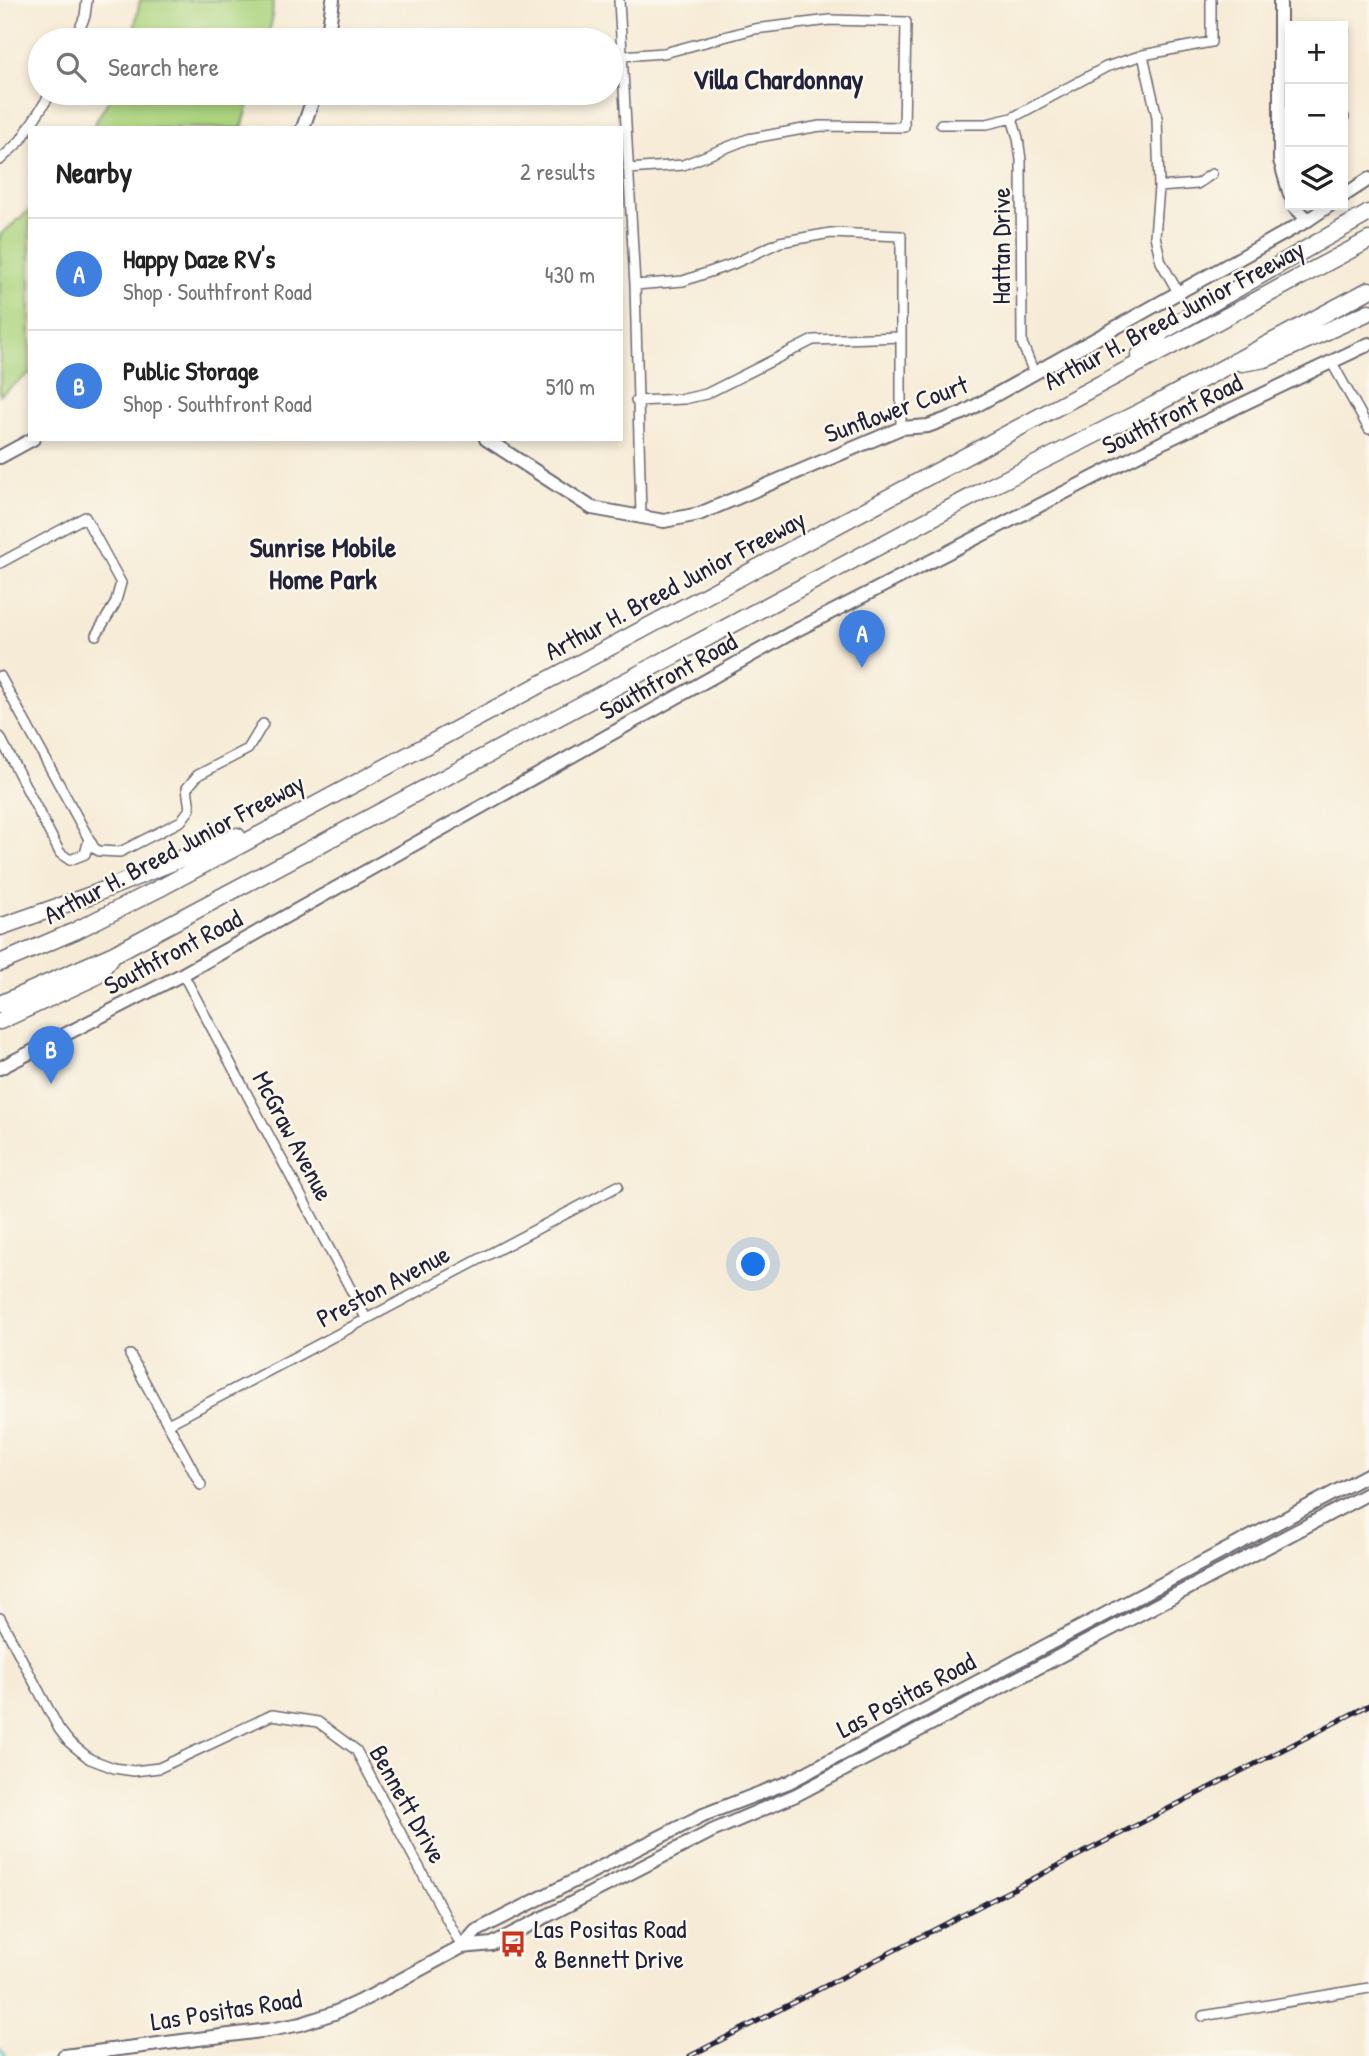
<!DOCTYPE html>
<meta charset="utf-8">
<style>
body{margin:0;font-family:"Patrick Hand",sans-serif;background:#f2f2f2;color:#222}
.controls{position:absolute;right:21px;top:21px;display:grid;overflow:hidden;border-radius:0px;box-shadow:0 4px 10px #0003}
.controls button{width:63px;height:63px;display:grid;place-items:center;padding:0;border:0;border-bottom:2px solid #e0e0e0;background:#fff;color:#222;font:35px sans-serif}
.you{position:absolute;left:754px;top:1265px;width:24px;height:24px;margin:-18px;border:5px solid #fff;border-radius:50%;background:#1a73e8;box-shadow:0 0 0 10px #1a73e833}
.badge{display:grid;place-items:center;width:46px;height:46px;border-radius:50%;background:#c8321e;color:#fff;font-size:23px;font-weight:700}
.pin{position:absolute;translate:-50% -58px;filter:drop-shadow(0 2px 4px #0008)}
.pin::after{content:'';position:absolute;top:37px;width:24px;height:21px;background:inherit;clip-path:polygon(0 0,100% 0,50% 100%)}
.list{margin:0;padding:0;list-style:none}
h2{display:flex;justify-content:space-between;align-items:center;height:91px;margin:0;padding:0 28px;font-size:30px}
h2 small{font-size:23px;font-weight:400;color:#767676}
.list li{display:grid;grid-template-columns:46px 1fr auto;gap:21px;align-items:center;box-sizing:border-box;height:112px;padding:0 28px;border-top:2px solid #e0e0e0}
.list b{display:block;font-size:26px;white-space:nowrap}
.list p{margin:0;font-size:23px;white-space:nowrap;color:#767676}
.list em{font-size:23px;font-style:normal;color:#767676}
.icon{flex:none;width:38px;height:38px;fill:none;stroke:currentColor;stroke-width:2;stroke-linecap:round;stroke-linejoin:round}
.map{position:relative;flex:none;width:1369px;height:2056px;overflow:hidden}
.search{position:absolute;background:#fff;box-shadow:0 4px 10px #0003;left:28px;top:28px;width:595px;height:77px;display:flex;align-items:center;gap:18px;box-sizing:border-box;padding:0 24px;border-radius:38px;color:#767676;font-size:26px}
.panel{position:absolute;background:#fff;box-shadow:0 4px 10px #0003;left:28px;top:126px;width:595px;height:315px;border-radius:0px}
.map>svg:first-child{display:block}
.green{fill:#acd47f;stroke:#677b5d;stroke-width:2}
.lines{fill:none;stroke-linecap:round;stroke-linejoin:round}
.stream{stroke:#57c3d0;stroke-width:2.5}
.street-casing{stroke:#6c6871;stroke-width:12}
.secondary-casing{stroke:#6c6871;stroke-width:16}
.highway-casing{stroke:#6c6871;stroke-width:19}
.street{stroke:#fff;stroke-width:9}
.secondary{stroke:#fff;stroke-width:12}
.highway{stroke:#fff;stroke-width:16}
.rail-casing{stroke:#22223b;stroke-width:5}
.rail{stroke:#fbf7ec;stroke-width:2.5;stroke-dasharray:8;stroke-linecap:butt}
.labels{text-anchor:middle;stroke-width:5;stroke-linejoin:round;paint-order:stroke}
.street-label{font-size:26px;fill:#22223b;stroke:#fbf7ec}
.poi-label{font-size:26px;fill:#22223b;stroke:#fbf7ec;text-anchor:start}
.neighbourhood-label{font-size:28px;font-weight:bold;fill:#22223b;stroke:#fbf7ec}
</style>
<div class="map">
<svg width="1369" height="2056" viewBox="0 0 1369 2056">
<rect width="100%" height="100%" fill="#fbf7ec"/>
<filter id="ink" filterUnits="userSpaceOnUse"><feTurbulence type="fractalNoise" baseFrequency=".0143" numOctaves="2"/><feDisplacementMap in="SourceGraphic" scale="14" xChannelSelector="R" yChannelSelector="G"/><feConvolveMatrix kernelMatrix="1 2 1 2 8 2 1 2 1" color-interpolation-filters="sRGB"/></filter>
<filter id="wash" filterUnits="userSpaceOnUse"><feTurbulence type="fractalNoise" baseFrequency=".00686" numOctaves="4" result="noise"/><feDisplacementMap in="SourceGraphic" scale="28" xChannelSelector="R" yChannelSelector="G"/><feGaussianBlur stdDeviation="1.57" result="paint"/><feColorMatrix in="noise" values="0 0 0 0 0 0 0 0 0 0 0 0 0 0 0 0 0 1.4 0 .05"/><feComposite in="paint" operator="in"/></filter>
<g filter="url(#wash)">
<rect width="100%" height="100%" fill="#f6ebd6"/>
<!-- green -->
<path class="green" d="M 140,0 L 273,0 L 272,20 L 267,40 L 132,40 Z
M 113,93 L 252,93 L 242,128 L 92,128 Z
M 30,210 L 30,373 L 0,395 L 0,235 Z"/>
<g class="lines">
<!-- stream -->
<path class="stream" d="M 0,2049 L 6,2056"/>
</g>
</g>
<g filter="url(#ink)">
<g class="lines">
<!-- street casing -->
<g class="street-casing">
<path id="street" d="M 619,0 L 635,285 L 641,516
M 1343,31 L 1344,31
M 75,40 L 85,16 L 87,0
M 1143,55 L 1157,117 L 1159,187 L 1155,236 L 1161,262 L 1178,292
M 621,56 L 664,53 L 754,29 L 830,20 L 906,22 L 904,127 L 820,126 L 748,139 L 683,165 L 628,169
M 1280,117 L 1290,117
M 1343,117 L 1344,117
M 1012,118 L 1018,138 L 1021,160 L 1022,343 L 1034,373
M 941,124 L 987,124 L 1012,118 L 1106,67 L 1143,55 L 1211,42 L 1211,0
M 0,160 L 21,140 L 51,93
M 1159,187 L 1197,184 L 1212,174
M 635,285 L 683,281 L 733,264 L 780,242 L 831,233 L 901,236 L 901,428
M 1332,363 L 1369,429
M 636,401 L 684,399 L 706,394 L 813,340 L 901,337
M 0,563 L 85,517 L 121,583 L 115,604 L 96,635
M 0,676 L 89,839 L 85,854 L 70,860 L 60,853 L 0,737
M 89,839 L 94,848 L 99,851 L 120,852 L 181,821 L 190,809 L 187,788 L 198,775 L 248,749 L 263,724
M 183,974 L 366,1318
M 130,1355 L 201,1485
M 168,1424 L 618,1186
M 0,1618 L 59,1729 L 69,1742 L 90,1759 L 114,1768 L 134,1771 L 159,1768 L 272,1715 L 318,1722 L 356,1750 L 462,1947
M 1203,2016 L 1369,1988"/>
</g>
<!-- secondary casing -->
<g class="secondary-casing">
<path id="secondary" d="M 1280,0 L 1280,160 L 1290,195
M 327,40 L 333,0
M 303,128 L 315,93
M 1343,196 L 1369,179
M 1293,205 L 1308,220
M 486,439 L 592,508 L 664,521 L 699,514 L 901,428 L 928,426 L 963,413 L 1308,220 L 1330,205
M 0,457 L 33,439
M 0,1068 L 183,974 L 791,633 L 1165,441 L 1369,344
M 462,1947 L 476,1931 L 703,1815 L 789,1782 L 1369,1474
M 64,2056 L 269,2030 L 301,2024 L 334,2013 L 369,1997 L 462,1947 L 492,1944 L 712,1831 L 796,1795 L 1369,1493"/>
</g>
<!-- highway casing -->
<g class="highway-casing">
<path id="highway" d="M 1139,356 L 1163,331 L 1369,213
M 1242,363 L 1265,359 L 1369,312
M 0,927 L 94,894 L 237,836
M 0,963 L 75,931 L 164,886 L 1369,240
M 0,1004 L 114,954 L 986,489 L 1154,405 L 1369,290
M 0,1021 L 95,977 L 110,959"/>
</g>
<!-- street -->
<use href="#street" class="street"/>
<!-- secondary -->
<use href="#secondary" class="secondary"/>
<!-- highway -->
<use href="#highway" class="highway"/>
<!-- rail casing -->
<g class="rail-casing">
<path id="rail" d="M 690,2056 L 1369,1705"/>
</g>
<!-- rail -->
<use href="#rail" class="rail"/>
</g>
</g>
<!-- icons -->
<defs>
<g id="bus-bare" transform="scale(2.1)"><path d="M-5-6H5V4H4V6H2V4H-2V6H-4V4H-5ZM-3.5-4V0h7V-4ZM-3.5 1.2v1.5H-2V1.2ZM2 1.2v1.5H3.5V1.2Z" fill="#c8321e" stroke="#fbf7ec" stroke-width="2.5" paint-order="stroke"/></g>
</defs>
<g fill-rule="evenodd">
<use href="#bus-bare" x="513" y="1944"/>
</g>
<g class="labels">
<!-- street labels -->
<g class="street-label">
<text transform="translate(1001 246) rotate(-90)" y="9">Hattan Drive</text>
<text transform="translate(1174 315) rotate(-28)" y="9">Arthur H. Breed Junior Freeway</text>
<text transform="translate(896 409) rotate(-20)" y="9">Sunflower Court</text>
<text transform="translate(1172 414) rotate(-26)" y="9">Southfront Road</text>
<text transform="translate(675 585) rotate(-28)" y="9">Arthur H. Breed Junior Freeway</text>
<text transform="translate(668 676) rotate(-29)" y="9">Southfront Road</text>
<text transform="translate(174 849) rotate(-28)" y="9">Arthur H. Breed Junior Freeway</text>
<text transform="translate(173 952) rotate(-28)" y="9">Southfront Road</text>
<text transform="translate(293 1136) rotate(62)" y="9">McGraw Avenue</text>
<text transform="translate(383 1286) rotate(-28)" y="9">Preston Avenue</text>
<text transform="translate(906 1695) rotate(-28)" y="9">Las Positas Road</text>
<text transform="translate(408 1804) rotate(61)" y="9">Bennett Drive</text>
<text transform="translate(226 2010) rotate(-9)" y="9">Las Positas Road</text>
</g>
<!-- poi labels -->
<g class="poi-label">
<text x="534" y="1938">Las Positas Road<tspan x="534" dy="30">&amp; Bennett Drive</tspan></text>
</g>
<!-- neighbourhood labels -->
<g class="neighbourhood-label">
<text x="778" y="89">Villa Chardonnay</text>
<text x="323" y="557">Sunrise Mobile<tspan x="323" dy="32">Home Park</tspan></text>
</g>
</g>
</svg>
<div class="controls">
<button>+</button>
<button>−</button>
<button><svg class="icon" aria-label="layers" viewBox="0 0 24 24"><path d="M12 4l9 5-9 5-9-5zM3 14l9 5 9-5"/></svg></button>
</div>
<div class="you"></div>
<div class="pin badge" style="left:862px;top:668px;background:#3f7fe0">A</div>
<div class="pin badge" style="left:51px;top:1084px;background:#3f7fe0">B</div>
<div class="search"><svg class="icon" aria-label="search" viewBox="0 0 24 24"><circle cx="10" cy="10" r="6"/><path d="M15 15l6 6"/></svg>Search here</div>
<section class="panel">
<h2>Nearby<small>2 results</small></h2>
<ul class="list">
<li><span class="badge" style="background:#3f7fe0">A</span><div><b>Happy Daze RV's</b><p>Shop · Southfront Road</p></div><em>430 m</em></li>
<li><span class="badge" style="background:#3f7fe0">B</span><div><b>Public Storage</b><p>Shop · Southfront Road</p></div><em>510 m</em></li>
</ul>
</section>
</div>
